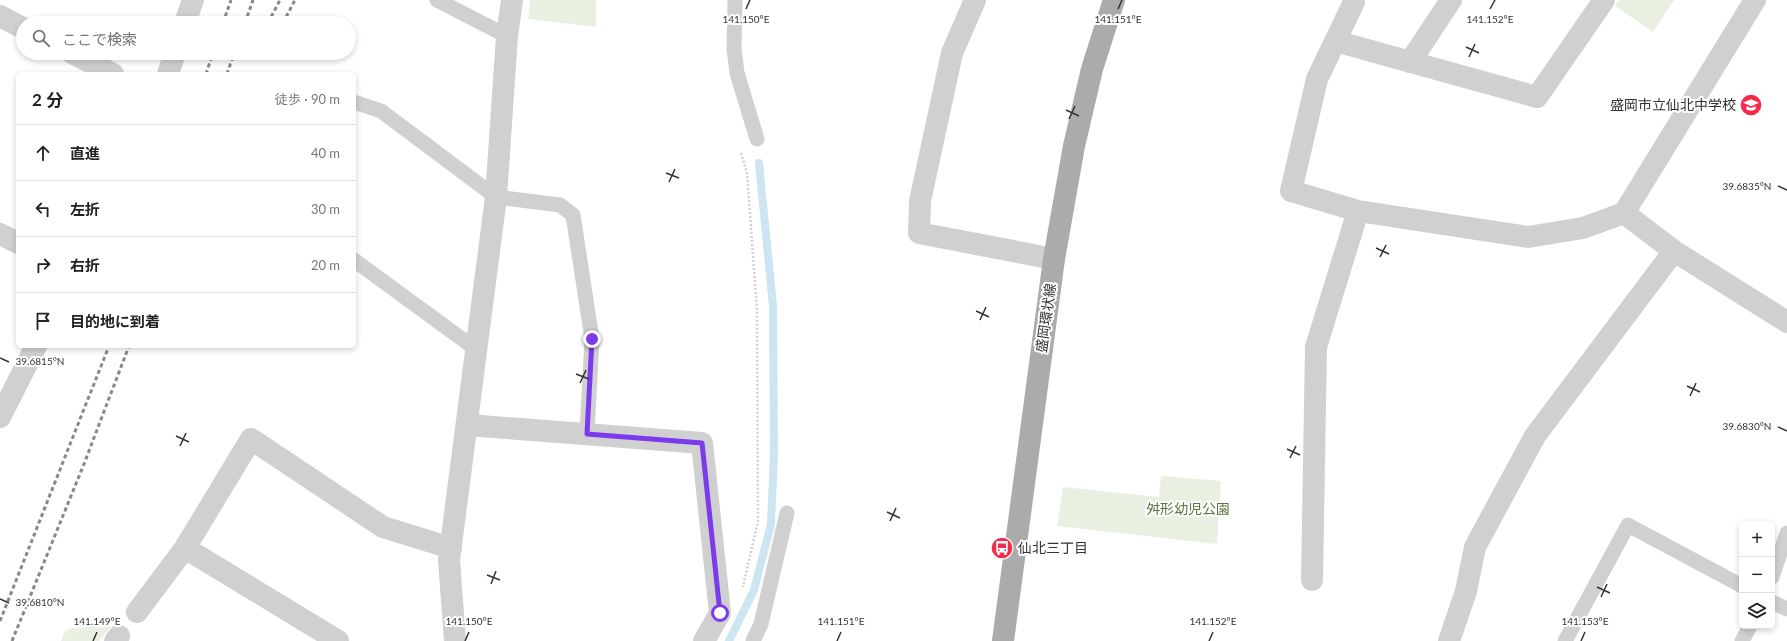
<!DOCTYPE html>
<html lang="ja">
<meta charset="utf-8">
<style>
body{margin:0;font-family:Lato,"Noto Sans JP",sans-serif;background:#f2f2f2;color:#222}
.controls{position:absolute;right:12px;bottom:12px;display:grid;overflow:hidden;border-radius:6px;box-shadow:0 2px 6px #0003}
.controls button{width:36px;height:36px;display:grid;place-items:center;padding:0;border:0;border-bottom:1px solid #e0e0e0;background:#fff;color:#222;font:20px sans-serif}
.stop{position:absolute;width:12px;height:12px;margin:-9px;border:3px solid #7c3aed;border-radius:50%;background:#fff}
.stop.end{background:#7c3aed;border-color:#fff;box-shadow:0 1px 4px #0008}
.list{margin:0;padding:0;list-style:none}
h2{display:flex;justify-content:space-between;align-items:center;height:52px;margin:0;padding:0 16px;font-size:17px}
h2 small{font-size:13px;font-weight:400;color:#767676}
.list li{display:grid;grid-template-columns:26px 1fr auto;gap:12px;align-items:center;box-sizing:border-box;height:56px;padding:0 16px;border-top:1px solid #e0e0e0}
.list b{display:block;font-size:15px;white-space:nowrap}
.list em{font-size:13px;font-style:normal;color:#767676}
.icon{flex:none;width:22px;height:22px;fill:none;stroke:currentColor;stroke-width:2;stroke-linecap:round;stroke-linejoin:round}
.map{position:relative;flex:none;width:1787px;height:641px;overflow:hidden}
.search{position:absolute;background:#fff;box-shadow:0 2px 6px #0003;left:16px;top:16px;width:340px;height:44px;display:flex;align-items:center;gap:10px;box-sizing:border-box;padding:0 14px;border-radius:22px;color:#767676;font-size:15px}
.panel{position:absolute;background:#fff;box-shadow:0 2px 6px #0003;left:16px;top:72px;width:340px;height:276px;border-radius:6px}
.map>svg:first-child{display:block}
.green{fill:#eaf0e1}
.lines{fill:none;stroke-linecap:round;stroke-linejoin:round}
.stream{stroke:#cce5f0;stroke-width:8}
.path{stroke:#d0d0d0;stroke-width:2.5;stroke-dasharray:2 2;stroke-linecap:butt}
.service{stroke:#d0d0d0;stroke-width:15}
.minor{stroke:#d0d0d0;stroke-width:22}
.tertiary{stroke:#d0d0d0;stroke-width:22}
.primary{stroke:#ababab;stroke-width:22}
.rail{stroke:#888;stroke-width:3;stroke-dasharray:4 3;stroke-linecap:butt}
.route{stroke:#7c3aed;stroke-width:5}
.ticks{fill:none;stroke:#333;stroke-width:1.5}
.labels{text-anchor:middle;stroke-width:4;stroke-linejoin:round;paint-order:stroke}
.poi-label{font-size:14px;fill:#333;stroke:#fff;text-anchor:end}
.street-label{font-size:14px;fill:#333;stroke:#fff}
.park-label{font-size:14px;fill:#5a743b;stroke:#fff}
.ticks-label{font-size:10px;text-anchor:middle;fill:#333;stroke:#fff;stroke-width:4;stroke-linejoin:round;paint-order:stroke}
</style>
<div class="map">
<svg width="1787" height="641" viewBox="0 0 1787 641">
<rect width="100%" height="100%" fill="#fff"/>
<!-- green -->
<path class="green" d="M 530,0 L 596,0 L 596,27 L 528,19 Z
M 1619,0 L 1674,0 L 1653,32 L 1615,6 Z
M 1161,476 L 1221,481 L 1217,544 L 1057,526 L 1063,487 L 1159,497 Z
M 112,626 L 99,641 L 61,641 L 65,631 L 73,628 Z"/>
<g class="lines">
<!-- stream -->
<path class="stream" d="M 729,641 L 754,590 L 771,524 L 774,453 L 773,306 L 759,163"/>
<!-- path -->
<path class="path" d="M 741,153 L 747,173 L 757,310 L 758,521 L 743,587"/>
<!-- service -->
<path class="service" d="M 437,0 L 507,36
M 735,0 L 734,48 L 737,73 L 757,139
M 354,102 L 381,111 L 496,197 L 560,205 L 573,215 L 592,339 L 587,434
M 354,260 L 477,350
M 1772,577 L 1787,533
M 1772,602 L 1787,609
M 753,641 L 761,624 L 787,513
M 1565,641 L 1628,525 L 1742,586
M 1742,641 L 1750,626"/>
<!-- minor -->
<path class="minor" d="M 975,0 L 952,53 L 920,201 L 919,233 L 1054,259
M 1354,2 L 1317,79 L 1291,191 L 1358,211
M 0,16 L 23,28
M 1335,41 L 1537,97 L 1604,0
M 72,53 L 113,74
M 1410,62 L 1451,0
M 1624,213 L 1674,251 L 1787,322
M 0,234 L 18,243
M 467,425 L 702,443 L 720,613 L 704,641
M 185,548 L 338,641
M 1312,580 L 1316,347 L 1358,211 L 1528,237 L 1583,228 L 1624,213 L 1755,0
M 137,612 L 185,548 L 251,439 L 383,527 L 451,548
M 115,641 L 119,636
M 455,641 L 449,560 L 496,197 L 507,36 L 512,0
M 1449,641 L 1466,591 L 1475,547 L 1535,436 L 1674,251"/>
<!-- tertiary -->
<path class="tertiary" d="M 185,23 L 193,0
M 168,74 L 175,53
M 0,417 L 36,346"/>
<!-- primary -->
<path class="primary" d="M 1003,641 L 1054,259 L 1074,146 L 1092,69 L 1114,0"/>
<!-- rail -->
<path class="rail" d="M 223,23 L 231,0
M 245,23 L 253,0
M 268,23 L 280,0
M 283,23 L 295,0
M 206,74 L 213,53
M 227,74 L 234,53
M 0,621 L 109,346
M 12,641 L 84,464 L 129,346"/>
</g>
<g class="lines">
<!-- route -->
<path class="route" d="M 592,339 L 587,434 L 702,443 L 720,613"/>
</g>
<!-- ticks -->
<path class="ticks" d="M 746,9 L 750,0M 1118,9 L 1122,0M 1490,9 L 1495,0M 1466,47 L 1479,53M 1469,57 L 1475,44M 1066,110 L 1079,116M 1069,119 L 1075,106M 666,173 L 679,178M 669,182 L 675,169M 1778,186 L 1787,190M 1376,248 L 1389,254M 1380,257 L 1386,245M 976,311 L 989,317M 980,320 L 986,307M 0,358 L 9,362M 576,374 L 589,379M 580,383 L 586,370M 1687,386 L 1700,392M 1690,396 L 1696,383M 1778,427 L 1787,431M 176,436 L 189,442M 180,446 L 186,433M 1287,449 L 1300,455M 1290,458 L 1296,446M 887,512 L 900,518M 890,521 L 896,508M 487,575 L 500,580M 491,584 L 496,571M 1597,587 L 1610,593M 1601,597 L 1607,584M 0,599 L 9,603M 93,641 L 97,632M 465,641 L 469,632M 837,641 L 841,632M 1209,641 L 1213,632M 1581,641 L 1585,632"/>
<!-- icons -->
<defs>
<g id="school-disc" transform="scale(1.15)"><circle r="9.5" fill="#f42b4b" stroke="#fff"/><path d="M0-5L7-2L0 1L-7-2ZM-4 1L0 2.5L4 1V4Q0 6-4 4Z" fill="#fff"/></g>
<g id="bus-disc" transform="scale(1.15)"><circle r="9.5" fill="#f42b4b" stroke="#fff"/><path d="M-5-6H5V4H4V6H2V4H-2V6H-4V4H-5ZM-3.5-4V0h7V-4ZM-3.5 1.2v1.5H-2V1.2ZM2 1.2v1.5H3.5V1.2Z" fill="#fff"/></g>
</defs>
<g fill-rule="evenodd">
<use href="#school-disc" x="1751" y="105"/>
<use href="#bus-disc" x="1002" y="548"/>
</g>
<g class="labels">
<!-- poi labels -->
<g class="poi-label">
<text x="1736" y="110">盛岡市立仙北中学校</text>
<text x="1018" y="553" text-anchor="start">仙北三丁目</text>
</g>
<!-- street labels -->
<g class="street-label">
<text transform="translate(1046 318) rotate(-82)" y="5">盛岡環状線</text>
</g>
<!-- park labels -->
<g class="park-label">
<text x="1188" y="514">舛形幼児公園</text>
</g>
</g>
<g class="ticks-label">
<text x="746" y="23">141.150°E</text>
<text x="1118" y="23">141.151°E</text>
<text x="1490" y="23">141.152°E</text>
<text x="1747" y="190">39.6835°N</text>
<text x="40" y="365">39.6815°N</text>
<text x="1747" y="430">39.6830°N</text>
<text x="40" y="606">39.6810°N</text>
<text x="97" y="625">141.149°E</text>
<text x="469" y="625">141.150°E</text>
<text x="841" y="625">141.151°E</text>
<text x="1213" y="625">141.152°E</text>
<text x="1585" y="625">141.153°E</text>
</g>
</svg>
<div class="controls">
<button>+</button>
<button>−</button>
<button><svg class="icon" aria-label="layers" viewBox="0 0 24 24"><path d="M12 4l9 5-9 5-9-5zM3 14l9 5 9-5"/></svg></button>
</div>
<div class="stop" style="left:720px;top:613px"></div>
<div class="stop end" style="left:592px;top:339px"></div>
<div class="search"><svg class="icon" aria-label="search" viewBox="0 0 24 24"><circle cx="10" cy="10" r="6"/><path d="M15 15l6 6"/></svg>ここで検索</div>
<section class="panel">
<h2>2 分<small>徒歩 · 90 m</small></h2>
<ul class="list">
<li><svg class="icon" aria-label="ahead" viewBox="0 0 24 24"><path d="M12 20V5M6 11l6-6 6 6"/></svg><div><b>直進</b></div><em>40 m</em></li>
<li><svg class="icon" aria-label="left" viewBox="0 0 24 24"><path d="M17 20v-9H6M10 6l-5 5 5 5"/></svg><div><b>左折</b></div><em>30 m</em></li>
<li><svg class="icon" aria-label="right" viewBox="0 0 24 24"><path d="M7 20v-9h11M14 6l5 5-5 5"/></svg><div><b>右折</b></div><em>20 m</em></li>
<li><svg class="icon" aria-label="arrive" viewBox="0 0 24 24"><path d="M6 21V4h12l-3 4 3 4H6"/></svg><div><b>目的地に到着</b></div></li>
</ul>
</section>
</div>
